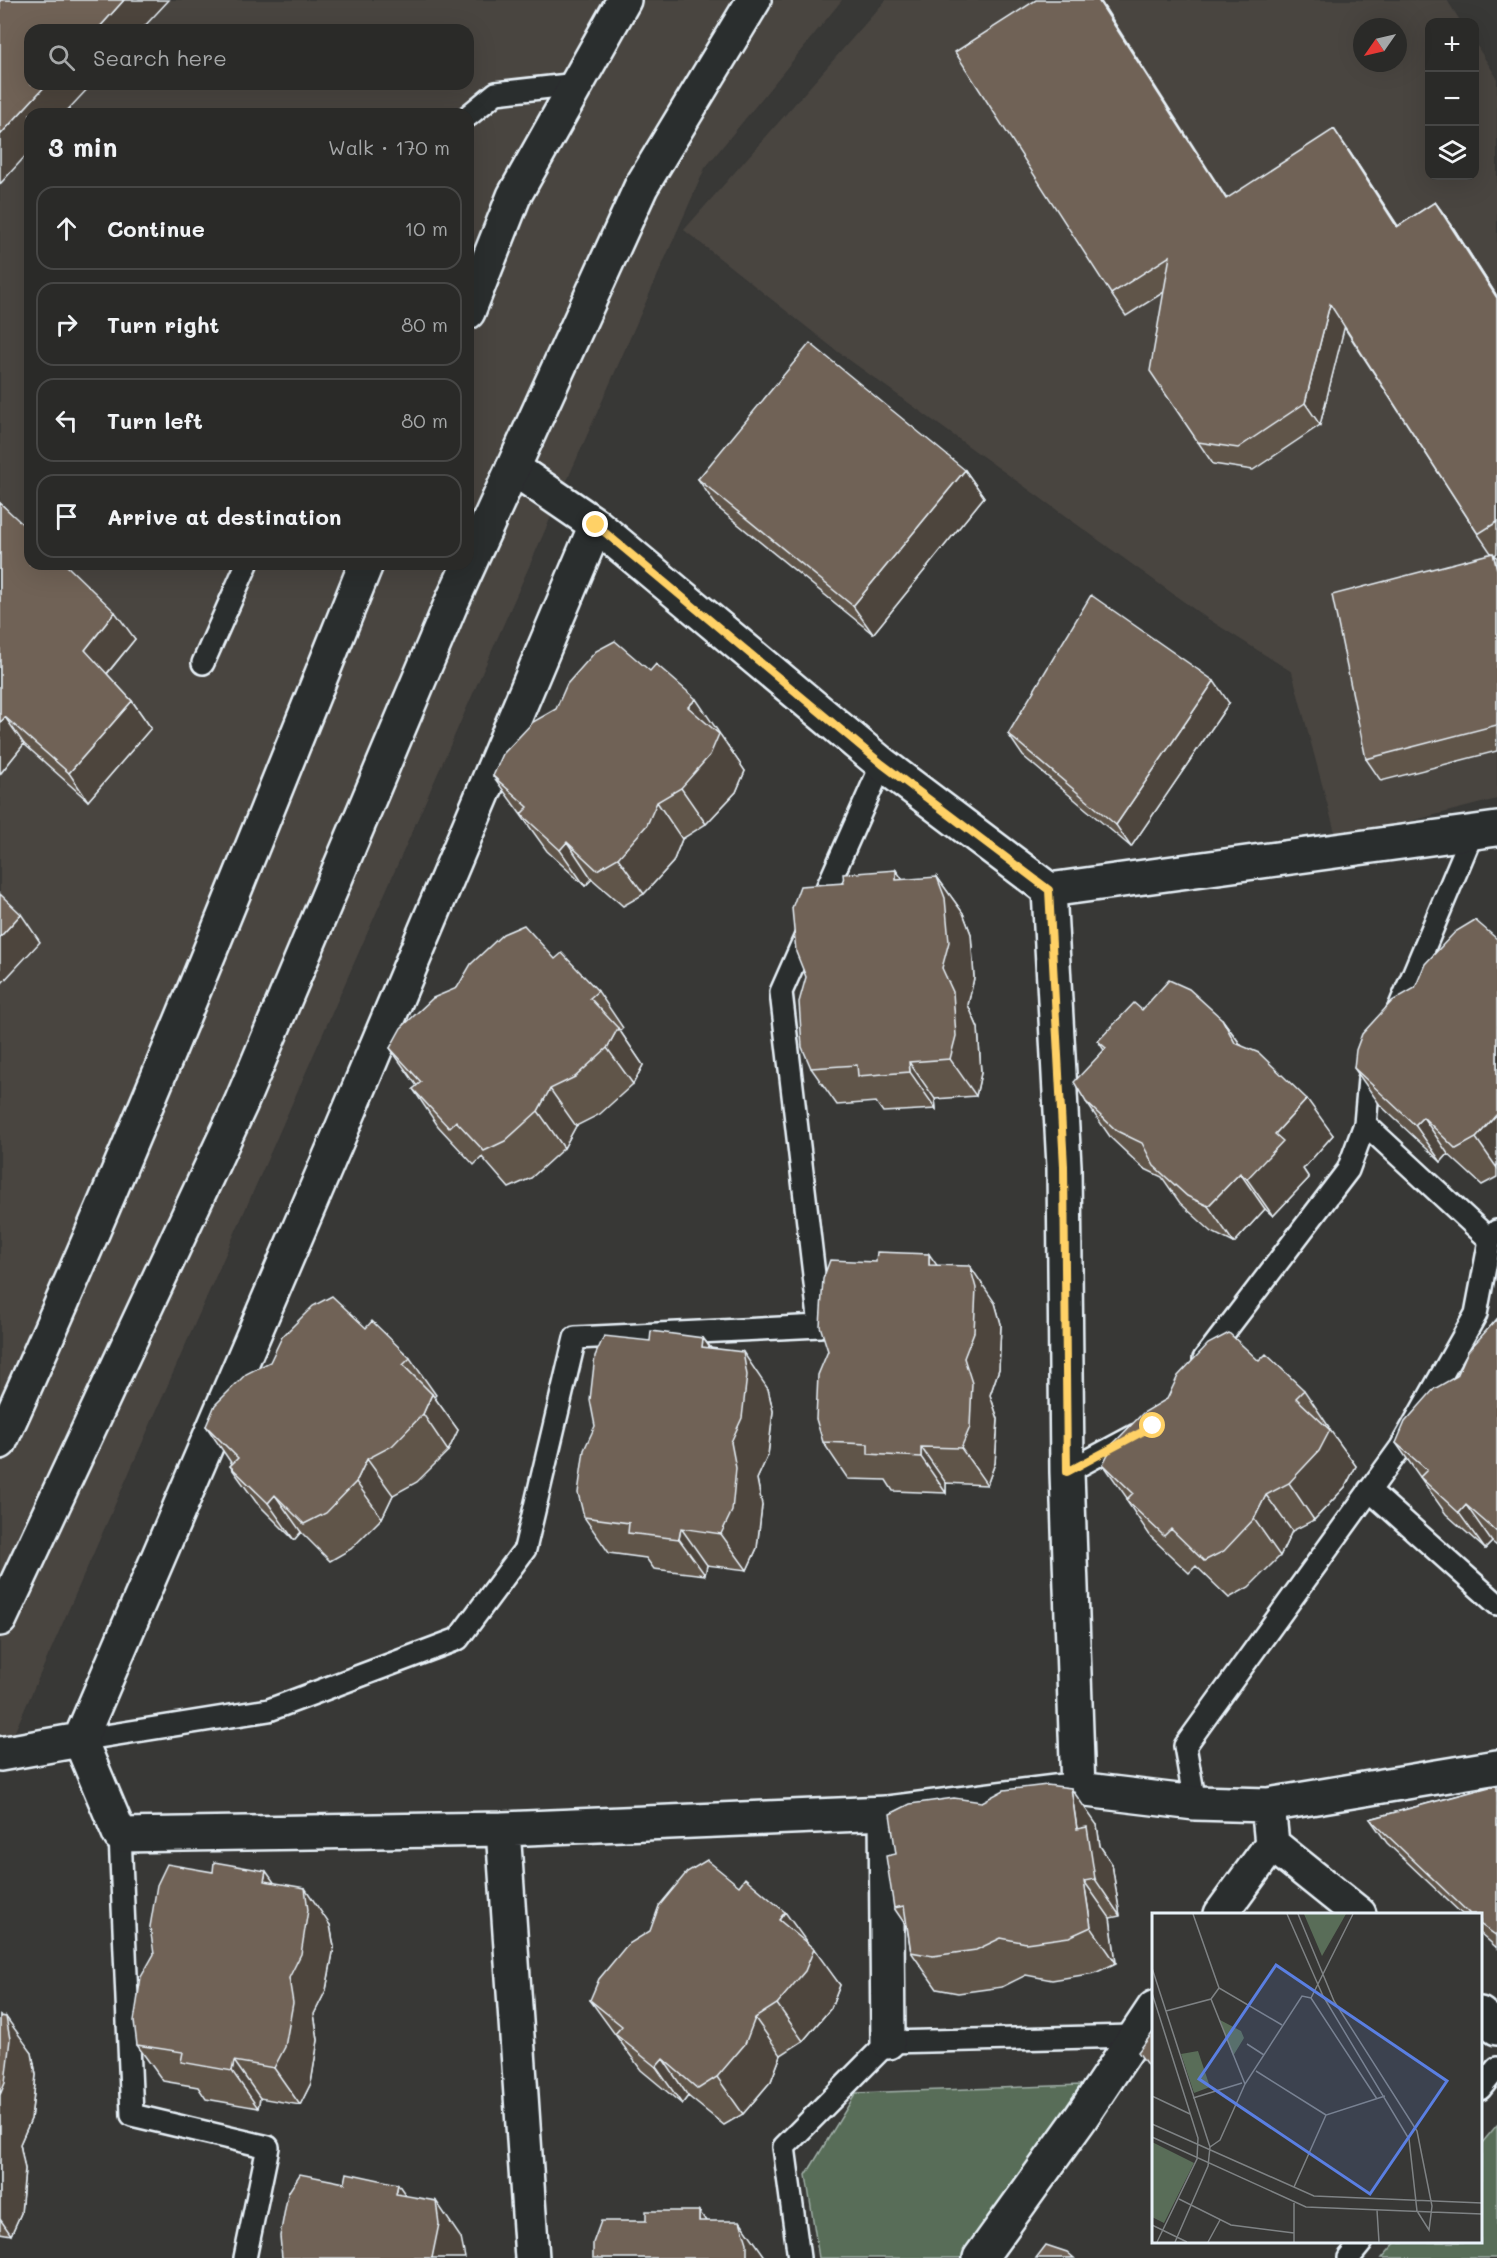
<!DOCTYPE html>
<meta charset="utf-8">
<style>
body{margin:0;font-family:Mali,sans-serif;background:#323230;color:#f1f3f6}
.controls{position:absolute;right:18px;top:18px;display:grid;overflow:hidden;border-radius:12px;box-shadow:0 6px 24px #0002}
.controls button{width:54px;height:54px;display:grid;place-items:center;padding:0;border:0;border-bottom:2px solid #464645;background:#2a2a28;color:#f1f3f6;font:30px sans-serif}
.compass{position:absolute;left:1353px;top:18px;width:54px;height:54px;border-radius:50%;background:#2a2a28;box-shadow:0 6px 24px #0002;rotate:236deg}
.stop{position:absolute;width:18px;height:18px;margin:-14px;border:4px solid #ffd166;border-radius:50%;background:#fff}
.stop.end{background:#ffd166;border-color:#fff;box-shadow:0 2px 6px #0008}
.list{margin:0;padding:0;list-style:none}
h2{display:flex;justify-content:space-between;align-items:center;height:78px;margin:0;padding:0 24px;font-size:26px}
h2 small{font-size:20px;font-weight:400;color:#a5a7a8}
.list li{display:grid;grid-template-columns:39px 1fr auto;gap:18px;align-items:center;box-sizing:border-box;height:84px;margin:0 12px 12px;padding:0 12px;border:2px solid #464645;border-radius:18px}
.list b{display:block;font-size:22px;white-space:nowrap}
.list em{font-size:20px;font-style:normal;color:#a5a7a8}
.icon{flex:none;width:33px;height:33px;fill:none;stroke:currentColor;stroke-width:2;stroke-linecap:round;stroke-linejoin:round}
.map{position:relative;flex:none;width:1497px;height:2258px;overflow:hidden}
.search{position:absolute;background:#2a2a28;box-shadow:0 6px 24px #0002;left:24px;top:24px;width:450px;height:66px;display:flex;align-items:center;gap:15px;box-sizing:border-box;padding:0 21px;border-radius:18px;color:#a5a7a8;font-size:22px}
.panel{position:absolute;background:#2a2a28;box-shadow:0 6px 24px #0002;left:24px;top:108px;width:450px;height:462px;border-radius:18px}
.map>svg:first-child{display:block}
.built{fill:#494540;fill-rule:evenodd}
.green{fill:#596d58;stroke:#a0afa8;stroke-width:1.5}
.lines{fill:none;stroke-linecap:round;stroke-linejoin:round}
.lane-casing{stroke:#e8f1f8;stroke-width:26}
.street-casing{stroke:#e8f1f8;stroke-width:38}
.secondary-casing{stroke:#e8f1f8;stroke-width:38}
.lane{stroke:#2a2d2e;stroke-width:21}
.street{stroke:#2a2d2e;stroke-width:33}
.secondary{stroke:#2a2d2e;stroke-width:33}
.wall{fill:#60544a;stroke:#e8f1f8;stroke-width:1.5}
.shaded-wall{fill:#4e453c;stroke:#e8f1f8;stroke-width:1.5}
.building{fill:#706256;stroke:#e8f1f8;stroke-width:1.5}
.route{stroke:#ffd166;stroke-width:8}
.inset-road{fill:none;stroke:#7e8284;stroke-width:1.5}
.view{fill:#5a7fe2;fill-opacity:0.15;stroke:#5a7fe2;stroke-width:3}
.inset-edge{fill:none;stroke:#e8f1f8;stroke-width:3}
</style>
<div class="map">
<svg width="1497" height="2258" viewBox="0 0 1497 2258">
<rect width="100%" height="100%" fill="#383836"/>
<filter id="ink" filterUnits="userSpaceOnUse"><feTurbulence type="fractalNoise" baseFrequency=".0167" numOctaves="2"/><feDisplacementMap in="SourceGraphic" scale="12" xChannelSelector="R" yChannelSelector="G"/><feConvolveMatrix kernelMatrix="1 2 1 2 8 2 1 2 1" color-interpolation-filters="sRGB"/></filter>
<g filter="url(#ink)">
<!-- built -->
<path class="built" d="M 0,0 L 842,0 L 705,168 L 0,1765 ZM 30,30 L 468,30 L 468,84 L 30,84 ZM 30,114 L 468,114 L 468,564 L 30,564 Z
M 886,0 L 1447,0 L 1461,22 L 1430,22 L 1430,176 L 1474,176 L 1475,43 L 1497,78 L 1497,799 L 1337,840 L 1292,672 L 1205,617 L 837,351 L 684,230 ZM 1362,27 L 1398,27 L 1398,63 L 1362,63 Z"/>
<!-- green -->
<path class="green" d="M 1081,2085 L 962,2258 L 819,2258 L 806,2175 L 856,2093 Z
M 1497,2125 L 1497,2258 L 1382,2258 L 1396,2242 L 1480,2242 L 1481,2144 Z"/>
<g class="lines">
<!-- lane casing -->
<g class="lane-casing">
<path id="lane" d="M 468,116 L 496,93 L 577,84
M 203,663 L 247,564
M 1394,1020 L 1472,834
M 1376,1063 L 1369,1079 L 1365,1124 L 1490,1240
M 1204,1359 L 1348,1170 L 1365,1124
M 1067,1472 L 1136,1435
M 1369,1490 L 1497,1604
M 80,1740 L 269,1710 L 458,1639 L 525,1549 L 575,1338 L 820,1326 L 781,992 L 882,764
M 1195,1803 L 1185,1746 L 1401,1447 L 1476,1314 L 1490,1240 L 1497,1231
M 120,1835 L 132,2115 L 268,2147 L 245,2258
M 1480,2089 L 1497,2068
M 799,2258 L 784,2147 L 888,2042 L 1133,2036
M 1349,2258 L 1362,2242"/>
</g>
<!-- street casing -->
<g class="street-casing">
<path id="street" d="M 513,468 L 596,525 L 882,764 L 1049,890 L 1497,829
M 596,525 L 341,1131 L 80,1740 L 120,1835 L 503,1829 L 886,1813 L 1078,1789 L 1195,1803 L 1268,1805 L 1497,1767
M 1049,890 L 1064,1166 L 1067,1472 L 1078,1789
M 0,1754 L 80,1740
M 886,1813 L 888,2042
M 503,1829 L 532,2258
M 1272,1844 L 1359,1914
M 1221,1914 L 1272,1844 L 1268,1805
M 1480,2014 L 1497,2028
M 980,2258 L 1080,2119 L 1154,2008"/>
</g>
<!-- secondary casing -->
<g class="secondary-casing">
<path id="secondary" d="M 468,312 L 514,196 L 624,0
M 0,1442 C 131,1153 248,858 366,564
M 0,1619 L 241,1103 L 451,604 L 641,187 L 754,0"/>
</g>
<!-- lane -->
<use href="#lane" class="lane"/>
<!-- street -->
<use href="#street" class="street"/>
<!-- secondary -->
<use href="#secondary" class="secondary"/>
</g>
<!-- wall -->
<path class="wall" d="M 1349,151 L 1398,226 L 1435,202 L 1451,224 L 1497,296 L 1497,553 L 1495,555 L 1497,558 L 1497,751 L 1381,781 L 1366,759 L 1491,553 L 1478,534 L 1344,327 L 1320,425 L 1253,470 L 1213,464 L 1198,442 L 1164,292 L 1126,316 L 1111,294 L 1227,198 Z
M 965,470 L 984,497 L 873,634 L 717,507 L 698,479 Z
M 0,503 L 135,639 L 107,674 L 132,701 L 151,728 L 88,801 L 24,744 L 0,774 Z
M 1229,703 L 1131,847 L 1023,756 L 1008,734 Z
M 721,736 L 745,771 L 736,792 L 706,824 L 682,839 L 673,862 L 644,894 L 623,906 L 592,879 L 585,886 L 547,851 L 493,776 Z
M 937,877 L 963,913 L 971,934 L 974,978 L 968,1005 L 978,1028 L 981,1073 L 976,1096 L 935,1099 L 936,1109 L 883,1112 L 876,1102 L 837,1105 L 811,1068 Z
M 1497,939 L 1497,1177 L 1482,1185 L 1448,1154 L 1441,1162 L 1380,1105 L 1354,1068 L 1415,988 Z
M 555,959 L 598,991 L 623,1028 L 620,1031 L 643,1065 L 633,1084 L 600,1114 L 576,1126 L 564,1148 L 531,1178 L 509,1188 L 482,1157 L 474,1165 L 438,1126 L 413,1089 L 417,1086 L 390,1048 L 457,988 Z
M 1142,1010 L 1222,1019 L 1241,1045 L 1333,1135 L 1303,1169 L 1309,1178 L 1273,1216 L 1265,1209 L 1234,1243 L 1212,1232 L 1180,1203 L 1162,1177 L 1143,1168 L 1111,1138 L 1086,1102 L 1104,1050 L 1098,1041 Z
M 936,1265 L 995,1303 L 1001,1324 L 999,1369 L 990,1395 L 998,1419 L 995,1463 L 987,1485 L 946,1483 L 946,1493 L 893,1491 L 886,1480 L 848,1479 L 823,1442 L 828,1351 Z
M 1497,1319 L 1497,1546 L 1492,1542 L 1485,1549 L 1446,1514 L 1396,1443 L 1457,1376 Z
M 366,1328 L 410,1358 L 436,1395 L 434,1397 L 458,1430 L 448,1451 L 417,1482 L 393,1495 L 382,1518 L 351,1549 L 330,1561 L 301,1532 L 294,1540 L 256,1502 L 230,1466 L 232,1464 L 206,1426 Z
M 703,1338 L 711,1348 L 768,1389 L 773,1411 L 768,1455 L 757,1479 L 762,1505 L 757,1548 L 747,1570 L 707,1565 L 705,1575 L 654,1569 L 646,1558 L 609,1553 L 584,1517 L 650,1341 Z
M 1259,1361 L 1304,1390 L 1329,1427 L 1328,1428 L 1356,1466 L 1345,1487 L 1314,1520 L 1292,1531 L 1280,1556 L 1249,1587 L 1229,1598 L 1196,1566 L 1189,1573 L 1151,1537 L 1126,1500 L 1127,1498 L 1103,1464 Z
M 1497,1785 L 1497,1948 L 1480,1933 L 1480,1914 L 1462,1914 L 1387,1843 L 1370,1819 Z
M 1097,1825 L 1100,1846 L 1112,1864 L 1120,1916 L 1110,1918 L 1116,1963 L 1095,1973 L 1052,1980 L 1026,1975 L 1002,1987 L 958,1993 L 937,1989 L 911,1952 L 907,1927 L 894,1908 Z
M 275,1883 L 330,1925 L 334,1947 L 326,1990 L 314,2014 L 318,2040 L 311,2083 L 300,2105 L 260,2098 L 258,2108 L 206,2099 L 198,2087 L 163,2081 L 137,2045 L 154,1954 Z
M 807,1943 L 840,1985 L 831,2008 L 803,2041 L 781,2055 L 771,2081 L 743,2114 L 724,2125 L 688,2096 L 682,2104 L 641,2070 L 590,2000 Z
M 0,2016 L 32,2053 L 36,2075 L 31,2119 L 20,2144 L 25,2169 L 21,2213 L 11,2235 L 0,2233 Z"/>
<!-- shaded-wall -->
<path class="shaded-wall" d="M 124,0 L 169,0 L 141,30 L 97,30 Z
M 1098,0 L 1100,0 L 1241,221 L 1226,199 Z
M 47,84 L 92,84 L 64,114 L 30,114 L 30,151 L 0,184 L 0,135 Z
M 1334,129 L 1349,151 L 1412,248 L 1397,227 Z
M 1435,202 L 1451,224 L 1497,296 L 1497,298 Z
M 1330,304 L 1345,325 L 1320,425 L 1305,403 Z
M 965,470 L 984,497 L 873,634 L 853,606 Z
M 1493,553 L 1497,558 L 1497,570 Z
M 115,612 L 135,639 L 104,677 L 85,650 Z
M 1214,681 L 1229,703 L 1131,847 L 1116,825 Z
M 696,699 L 745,771 L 736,792 L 706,824 L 681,788 L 688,707 Z
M 132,701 L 151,728 L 88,801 L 69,773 Z
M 5,717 L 24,744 L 0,774 L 0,723 Z
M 657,802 L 682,839 L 673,862 L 644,894 L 618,858 Z
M 567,842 L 592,879 L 585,886 L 560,850 Z
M 896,870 L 921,907 L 896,880 Z
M 937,877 L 963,913 L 971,934 L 974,978 L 968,1005 L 978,1028 L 981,1073 L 976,1096 L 950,1059 L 942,968 Z
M 21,914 L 40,942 L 0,985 L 0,937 Z
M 1222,1019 L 1248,1055 L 1235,1043 Z
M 618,1028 L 643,1065 L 633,1084 L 607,1048 Z
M 909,1062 L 935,1099 L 936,1109 L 910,1072 Z
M 550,1089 L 576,1126 L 564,1148 L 538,1111 Z
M 1307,1099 L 1333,1135 L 1303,1169 L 1309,1178 L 1273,1216 L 1247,1179 L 1275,1134 Z
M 1497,1114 L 1497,1168 L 1476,1138 Z
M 1423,1117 L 1448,1154 L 1441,1162 L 1415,1125 Z
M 1240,1173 L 1265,1209 L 1234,1243 L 1208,1206 Z
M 929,1254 L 955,1291 L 929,1265 Z
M 970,1266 L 995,1303 L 1001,1324 L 999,1369 L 990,1395 L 998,1419 L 995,1463 L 987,1485 L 961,1448 L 964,1358 Z
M 703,1338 L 729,1374 L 702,1347 Z
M 743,1352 L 768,1389 L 773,1411 L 768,1455 L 757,1479 L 762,1505 L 757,1548 L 747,1570 L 721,1534 L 731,1442 Z
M 432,1394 L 458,1430 L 448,1451 L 423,1414 Z
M 1330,1430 L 1356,1466 L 1345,1487 L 1314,1520 L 1289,1483 Z
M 921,1447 L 946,1483 L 946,1493 L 921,1457 Z
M 367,1459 L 393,1495 L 382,1518 L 356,1482 Z
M 275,1495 L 301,1532 L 294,1540 L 268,1503 Z
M 1266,1495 L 1292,1531 L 1280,1556 L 1254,1519 Z
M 1466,1505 L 1492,1542 L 1485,1549 L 1459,1513 Z
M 681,1528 L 707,1565 L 705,1575 L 679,1539 Z
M 1071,1788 L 1097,1825 L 1100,1846 L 1112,1864 L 1120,1916 L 1095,1879 L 1077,1829 Z
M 266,1871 L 292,1908 L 264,1881 Z
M 1084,1881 L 1110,1918 L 1116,1963 L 1091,1927 Z
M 305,1888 L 330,1925 L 334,1947 L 326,1990 L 314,2014 L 318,2040 L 311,2083 L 300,2105 L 274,2068 L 289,1978 Z
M 785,1912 L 811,1948 L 779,1920 Z
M 814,1949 L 840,1985 L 831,2008 L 803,2041 L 777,2004 Z
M 6,2017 L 32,2053 L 36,2075 L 31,2119 L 20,2144 L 25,2169 L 21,2213 L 11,2235 L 0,2219 L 0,2095 Z
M 755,2018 L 781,2055 L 771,2081 L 743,2114 L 717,2077 Z
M 663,2059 L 688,2096 L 682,2104 L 656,2067 Z
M 234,2061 L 260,2098 L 258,2108 L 232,2071 Z
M 398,2184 L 423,2220 L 396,2194 Z
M 436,2201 L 461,2238 L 465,2258 L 432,2258 Z
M 699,2211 L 725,2248 L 699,2221 Z
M 740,2221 L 766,2258 L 747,2258 Z"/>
<!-- building -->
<path class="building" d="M 0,0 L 124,0 L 97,30 L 30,30 L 30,84 L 47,84 L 0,135 Z
M 1036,0 L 1098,0 L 1226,199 L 1334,129 L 1397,227 L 1435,202 L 1497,298 L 1497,522 L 1478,534 L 1330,304 L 1305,403 L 1238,448 L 1198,442 L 1150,371 L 1170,256 L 1111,294 L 955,52 Z
M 810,343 L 965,470 L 853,606 L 698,479 Z
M 0,503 L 30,531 L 30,564 L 65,564 L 115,612 L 85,650 L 132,701 L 69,773 L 5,717 L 0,723 Z
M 1493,553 L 1497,570 L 1497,725 L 1366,759 L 1332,595 Z
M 1091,595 L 1214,681 L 1116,825 L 1008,734 Z
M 615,641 L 650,671 L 656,664 L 696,699 L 688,707 L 719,734 L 710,755 L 681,788 L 657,802 L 647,825 L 618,858 L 597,870 L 567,842 L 560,850 L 521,814 L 528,807 L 493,776 L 503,754 L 533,722 L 556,709 L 567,684 L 596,651 Z
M 896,870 L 896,880 L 937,877 L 945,898 L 949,942 L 942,968 L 953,992 L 956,1036 L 950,1059 L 909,1062 L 910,1072 L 858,1076 L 857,1065 L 811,1068 L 802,1047 L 799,1002 L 806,977 L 796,952 L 792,908 L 800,886 L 844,883 L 843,874 Z
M 0,894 L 21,914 L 0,937 Z
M 1475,920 L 1497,939 L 1497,1114 L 1476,1138 L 1456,1149 L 1423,1117 L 1415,1125 L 1354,1068 L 1356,1050 L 1362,1034 L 1392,1001 L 1415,988 L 1425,964 L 1455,932 Z
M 524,925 L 555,959 L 562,953 L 598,991 L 590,998 L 618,1028 L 607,1048 L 575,1077 L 550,1089 L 538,1111 L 505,1141 L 484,1151 L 456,1121 L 449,1128 L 413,1089 L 421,1082 L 390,1048 L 401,1028 L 433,998 L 457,988 L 471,964 L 503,934 Z
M 1169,980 L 1189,989 L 1222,1019 L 1235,1043 L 1259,1053 L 1307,1099 L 1275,1134 L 1283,1141 L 1247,1179 L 1240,1173 L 1208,1206 L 1187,1196 L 1154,1166 L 1142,1143 L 1117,1131 L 1086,1102 L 1074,1082 L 1106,1048 L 1098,1041 L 1134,1003 L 1142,1010 Z
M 877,1252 L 929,1254 L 929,1265 L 970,1266 L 976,1288 L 974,1332 L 964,1358 L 972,1383 L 970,1427 L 961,1448 L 921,1447 L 921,1457 L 868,1454 L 868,1444 L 823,1442 L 816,1419 L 818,1375 L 828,1351 L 820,1326 L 823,1279 L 830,1260 L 876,1262 Z
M 332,1296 L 366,1328 L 372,1321 L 410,1358 L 403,1365 L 432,1394 L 423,1414 L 392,1446 L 367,1459 L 356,1482 L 326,1513 L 304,1524 L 275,1495 L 268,1503 L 230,1466 L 238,1458 L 206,1426 L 215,1405 L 246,1374 L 270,1362 L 282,1337 L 313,1306 Z
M 1497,1319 L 1497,1532 L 1466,1505 L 1459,1513 L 1420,1477 L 1427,1470 L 1396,1443 L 1405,1422 L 1434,1389 L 1457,1376 L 1468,1351 Z
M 651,1331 L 703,1338 L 702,1347 L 743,1352 L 747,1375 L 742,1418 L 731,1442 L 736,1468 L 732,1511 L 721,1534 L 681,1528 L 679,1539 L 628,1533 L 629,1523 L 584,1517 L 578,1493 L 584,1450 L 595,1426 L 590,1400 L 595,1356 L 604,1336 L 650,1341 Z
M 1229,1333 L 1259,1361 L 1266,1354 L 1304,1390 L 1296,1398 L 1330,1430 L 1319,1451 L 1289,1483 L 1266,1495 L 1254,1519 L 1224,1551 L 1204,1561 L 1171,1529 L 1164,1536 L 1126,1500 L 1133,1493 L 1103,1464 L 1113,1444 L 1143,1413 L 1167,1399 L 1178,1376 L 1208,1344 Z
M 1047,1785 L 1071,1788 L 1077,1829 L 1087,1827 L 1095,1879 L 1084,1881 L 1091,1927 L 1069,1937 L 1026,1943 L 1001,1938 L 976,1950 L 933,1956 L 911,1952 L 904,1906 L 894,1908 L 886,1856 L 896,1854 L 890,1814 L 910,1804 L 954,1798 L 982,1802 L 1004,1790 Z
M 1497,1785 L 1497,1936 L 1480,1924 L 1480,1914 L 1470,1914 L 1370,1819 Z
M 707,1860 L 739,1886 L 745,1878 L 785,1912 L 779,1920 L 814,1949 L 805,1971 L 777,2004 L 755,2018 L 745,2044 L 717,2077 L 698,2089 L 663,2059 L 656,2067 L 615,2034 L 622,2026 L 590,2000 L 599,1979 L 627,1945 L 650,1931 L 659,1906 L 687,1872 Z
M 214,1862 L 266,1871 L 264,1881 L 305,1888 L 308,1910 L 301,1954 L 289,1978 L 293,2003 L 285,2047 L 274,2068 L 234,2061 L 232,2071 L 181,2062 L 183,2052 L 137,2045 L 134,2021 L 141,1977 L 154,1954 L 150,1927 L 157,1885 L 167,1864 L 213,1872 Z
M 0,2016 L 6,2017 L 10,2039 L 5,2083 L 0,2095 Z
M 1154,2031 L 1154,2072 L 1151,2070 L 1138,2052 Z
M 347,2173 L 398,2184 L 396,2194 L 436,2201 L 439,2224 L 432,2258 L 282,2258 L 280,2236 L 288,2193 L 300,2174 L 345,2183 Z
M 646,2211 L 699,2211 L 699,2221 L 740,2221 L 747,2243 L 747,2258 L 593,2258 L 593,2243 L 601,2221 L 646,2221 Z
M 1046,2245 L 1067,2252 L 1074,2258 L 1036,2258 Z"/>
</g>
<g class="lines" filter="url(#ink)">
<!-- route -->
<path class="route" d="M 596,525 L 882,764 L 1049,890 L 1064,1166 L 1067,1472 L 1153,1426"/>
</g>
<!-- overview -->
<g transform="translate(1152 1913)">
<rect width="330" height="330" fill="#383836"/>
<path d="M 152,1 L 194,1 L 170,43 ZM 68,107 L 89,118 L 92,125 L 81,143 ZM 46,138 L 58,174 L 42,180 L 29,141 ZM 0,229 L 42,250 L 12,310 L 0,304 Z" fill="#596d58"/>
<path class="inset-road" d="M 41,1 L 67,75 L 130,112M 135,1 L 171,83 L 257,226 L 265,298 L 277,317 L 280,293 L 265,218 L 182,88 L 146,1M 0,55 L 58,234 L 56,253 L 23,329M 0,80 L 46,225 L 45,246 L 5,329M 159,85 L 201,1M 59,86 L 93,171M 14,98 L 59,86 L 67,75M 95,131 L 112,142M 104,158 L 174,202M 0,183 L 38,201M 41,185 L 90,170M 0,211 L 162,283 L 330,290M 0,224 L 154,294 L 330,301M 58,234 L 68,227 L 93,171 L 150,83 L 159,85 L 225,186M 142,274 L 174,202 L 233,183M 27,286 L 79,312 L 142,320M 142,290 L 142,329M 225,297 L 227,329M 0,312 L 35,329M 56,329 L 68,307"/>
<path class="view" d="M 124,52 L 295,168 L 218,281 L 47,166 Z"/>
<rect width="330" height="330" class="inset-edge"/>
</g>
</svg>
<div class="controls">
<button>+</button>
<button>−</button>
<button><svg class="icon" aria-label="layers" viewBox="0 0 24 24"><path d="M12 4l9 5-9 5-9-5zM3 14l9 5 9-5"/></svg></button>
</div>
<svg class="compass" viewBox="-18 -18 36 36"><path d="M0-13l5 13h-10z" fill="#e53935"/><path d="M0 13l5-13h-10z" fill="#a5a7a8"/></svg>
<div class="stop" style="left:1153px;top:1426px"></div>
<div class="stop end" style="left:596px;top:525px"></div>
<div class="search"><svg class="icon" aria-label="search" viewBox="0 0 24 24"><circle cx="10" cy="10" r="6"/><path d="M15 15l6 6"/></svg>Search here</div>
<section class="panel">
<h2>3 min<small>Walk · 170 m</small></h2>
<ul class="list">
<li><svg class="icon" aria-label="ahead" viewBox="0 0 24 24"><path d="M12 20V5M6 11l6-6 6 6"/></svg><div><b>Continue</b></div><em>10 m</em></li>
<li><svg class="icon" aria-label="right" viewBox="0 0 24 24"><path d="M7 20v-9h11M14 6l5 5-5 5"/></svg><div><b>Turn right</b></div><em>80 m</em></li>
<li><svg class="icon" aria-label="left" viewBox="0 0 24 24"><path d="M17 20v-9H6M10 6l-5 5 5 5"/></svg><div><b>Turn left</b></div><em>80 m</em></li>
<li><svg class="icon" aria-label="arrive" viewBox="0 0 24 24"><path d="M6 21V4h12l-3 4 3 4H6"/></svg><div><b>Arrive at destination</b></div></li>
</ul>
</section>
</div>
